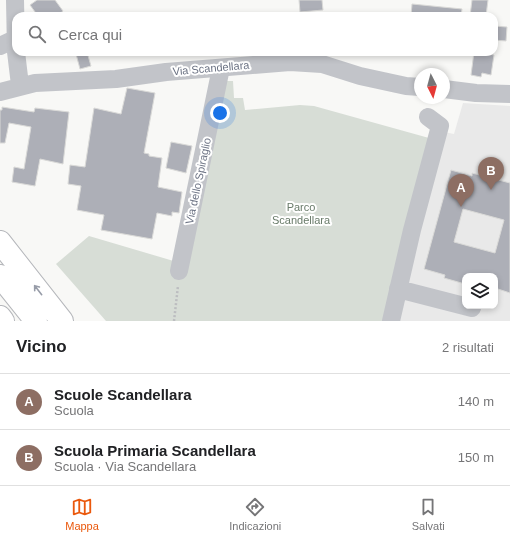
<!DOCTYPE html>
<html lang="it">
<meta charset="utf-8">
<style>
body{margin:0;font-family:Arial,sans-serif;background:#f6f6f6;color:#202124}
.controls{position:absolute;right:12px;bottom:12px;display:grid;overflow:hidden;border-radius:8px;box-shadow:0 2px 6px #0003}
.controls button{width:36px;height:36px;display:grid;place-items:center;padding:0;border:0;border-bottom:1px solid #e0e0e0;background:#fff;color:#202124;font:20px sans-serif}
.compass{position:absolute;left:414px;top:68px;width:36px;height:36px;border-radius:50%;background:#fff;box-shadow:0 2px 6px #0003;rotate:174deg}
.you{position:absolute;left:220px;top:113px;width:14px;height:14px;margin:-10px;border:3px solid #fff;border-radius:50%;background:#1a73e8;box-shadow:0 0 0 6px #1a73e833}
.badge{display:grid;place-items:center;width:26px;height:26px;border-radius:50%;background:#ea580c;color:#fff;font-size:13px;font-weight:700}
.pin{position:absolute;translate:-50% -33px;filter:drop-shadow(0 1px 2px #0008)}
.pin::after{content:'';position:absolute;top:21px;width:14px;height:12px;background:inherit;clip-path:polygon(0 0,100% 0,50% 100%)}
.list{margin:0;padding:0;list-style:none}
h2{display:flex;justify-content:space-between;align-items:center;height:52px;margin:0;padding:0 16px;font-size:17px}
h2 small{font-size:13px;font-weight:400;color:#757577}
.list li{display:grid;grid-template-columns:26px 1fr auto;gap:12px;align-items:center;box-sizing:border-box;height:56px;padding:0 16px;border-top:1px solid #e0e0e0}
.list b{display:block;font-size:15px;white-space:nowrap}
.list p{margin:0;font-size:13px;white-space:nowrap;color:#757577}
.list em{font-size:13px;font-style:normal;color:#757577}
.icon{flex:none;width:22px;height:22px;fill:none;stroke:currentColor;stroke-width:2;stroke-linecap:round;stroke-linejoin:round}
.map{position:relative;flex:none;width:510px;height:321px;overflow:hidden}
.search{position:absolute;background:#fff;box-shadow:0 2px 6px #0003;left:12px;right:12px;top:12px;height:44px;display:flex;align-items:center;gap:10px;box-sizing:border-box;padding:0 14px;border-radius:12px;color:#757577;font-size:15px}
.sheet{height:164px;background:#fff}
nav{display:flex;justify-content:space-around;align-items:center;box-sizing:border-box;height:56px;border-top:1px solid #e0e0e0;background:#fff;font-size:11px;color:#757577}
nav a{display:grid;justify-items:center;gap:2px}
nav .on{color:#ea580c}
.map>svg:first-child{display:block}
.built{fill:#e9e9e9;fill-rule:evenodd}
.green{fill:#d7ddd6}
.building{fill:#adafb7;stroke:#dadad8;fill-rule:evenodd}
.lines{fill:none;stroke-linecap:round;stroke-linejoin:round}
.highway-casing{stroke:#b5b7bb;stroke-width:24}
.path{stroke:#bcbdc0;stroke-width:2.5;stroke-dasharray:2 2;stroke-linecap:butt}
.minor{stroke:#c2c4c9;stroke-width:18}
.highway{stroke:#fff;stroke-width:22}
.oneway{stroke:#979ca8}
.labels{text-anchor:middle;stroke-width:4;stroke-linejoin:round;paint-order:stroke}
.street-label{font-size:11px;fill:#6b7283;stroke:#fff}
.park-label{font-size:11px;fill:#697b6a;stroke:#fff}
</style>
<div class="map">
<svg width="510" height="321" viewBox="0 0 510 321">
<rect width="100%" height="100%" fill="#f8f8f6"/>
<!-- built -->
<path class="built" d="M 463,103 L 510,106 L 510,321 L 385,321 L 434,130 L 454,134 ZM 465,276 L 495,276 L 495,306 L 465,306 Z"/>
<!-- green -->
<path class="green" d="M 226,81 L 233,81 L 234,98 L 243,98 L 245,110 L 300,105 L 314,106 L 429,138 L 385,321 L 106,321 L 56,264 L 89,236 L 177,262 Z"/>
<!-- building -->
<path class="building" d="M 37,0 L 55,0 L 63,11 L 57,16 L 38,16 L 30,5 Z
M 299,0 L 322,0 L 323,10 L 300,12 Z
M 472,0 L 488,0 L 486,16 L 470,16 Z
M 412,4 L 462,9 L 461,16 L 411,16 Z
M 494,26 L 507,27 L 506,41 L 494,40 Z
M 82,52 L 87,52 L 91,66 L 80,69 L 76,54 Z
M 474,52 L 494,55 L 491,75 L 482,73 L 481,77 L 471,75 Z
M 127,88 L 155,93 L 144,153 L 149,154 L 149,156 L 162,158 L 158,187 L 182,192 L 179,213 L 172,212 L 172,216 L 157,213 L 152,239 L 101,230 L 104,215 L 77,210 L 81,186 L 68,184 L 70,165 L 85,167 L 94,108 L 121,114 Z
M 2,107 L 34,112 L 35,108 L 69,112 L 63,164 L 40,159 L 35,186 L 12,182 L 14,167 L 24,169 L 31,127 L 9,123 L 5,143 L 0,143 L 0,110 L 2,110 Z
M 171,142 L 192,146 L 186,173 L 166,168 Z
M 451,170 L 472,176 L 472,173 L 510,183 L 510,293 L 495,288 L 495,276 L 465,276 L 465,284 L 444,278 L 445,275 L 424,269 ZM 463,209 L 504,220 L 495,253 L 454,242 Z"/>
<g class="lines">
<!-- highway casing -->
<g class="highway-casing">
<path id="highway" d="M 0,242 L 62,321
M 0,276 L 36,321
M 0,317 L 3,321"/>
</g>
<!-- path -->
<path class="path" d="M 174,321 L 178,286"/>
<!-- minor -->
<path class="minor" d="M 15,0 L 16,51
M 0,46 L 15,39
M 16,52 L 20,85
M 444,89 L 476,93 L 510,94
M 0,92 L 35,83 L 116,79 L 166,72 L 290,62 L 322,64 L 360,76 L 406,86 L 420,87
M 179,271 L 221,68
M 398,289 L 472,308
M 391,321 L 412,230 L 440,126 L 428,117"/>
<!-- highway -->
<use href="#highway" class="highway"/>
</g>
<!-- one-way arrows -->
<defs><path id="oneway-shaft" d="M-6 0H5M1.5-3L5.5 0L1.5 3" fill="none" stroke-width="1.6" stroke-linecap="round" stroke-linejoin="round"/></defs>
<use class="oneway" href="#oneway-shaft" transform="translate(38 290) rotate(-128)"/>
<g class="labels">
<!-- street labels -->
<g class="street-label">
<text transform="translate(211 68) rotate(-5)" y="4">Via Scandellara</text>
<text transform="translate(198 181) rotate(-78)" y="4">Via dello Spiraglio</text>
</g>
<!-- park labels -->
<g class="park-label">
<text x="301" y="211">Parco<tspan x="301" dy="13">Scandellara</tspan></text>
</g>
</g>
</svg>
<div class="controls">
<button><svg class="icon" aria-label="layers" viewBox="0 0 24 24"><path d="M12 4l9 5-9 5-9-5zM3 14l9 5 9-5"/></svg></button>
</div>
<svg class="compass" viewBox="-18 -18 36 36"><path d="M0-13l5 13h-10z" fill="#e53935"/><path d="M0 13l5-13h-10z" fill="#757577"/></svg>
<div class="you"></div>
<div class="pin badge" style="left:461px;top:207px;background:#8d6e63">A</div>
<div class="pin badge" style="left:491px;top:190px;background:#8d6e63">B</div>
<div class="search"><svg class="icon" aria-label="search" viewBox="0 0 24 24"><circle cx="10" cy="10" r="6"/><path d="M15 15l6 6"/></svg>Cerca qui</div>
</div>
<section class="sheet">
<h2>Vicino<small>2 risultati</small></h2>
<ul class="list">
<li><span class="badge" style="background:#8d6e63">A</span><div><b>Scuole Scandellara</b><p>Scuola</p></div><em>140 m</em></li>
<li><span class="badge" style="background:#8d6e63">B</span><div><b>Scuola Primaria Scandellara</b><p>Scuola · Via Scandellara</p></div><em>150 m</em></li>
</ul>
</section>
<nav>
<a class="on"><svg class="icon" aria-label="map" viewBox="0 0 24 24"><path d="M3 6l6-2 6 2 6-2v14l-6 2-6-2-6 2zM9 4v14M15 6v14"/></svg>Mappa</a>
<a><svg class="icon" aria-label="directions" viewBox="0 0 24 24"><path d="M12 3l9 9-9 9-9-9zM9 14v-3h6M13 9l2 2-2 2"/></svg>Indicazioni</a>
<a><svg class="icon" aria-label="saved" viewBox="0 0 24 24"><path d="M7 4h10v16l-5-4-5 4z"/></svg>Salvati</a>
</nav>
